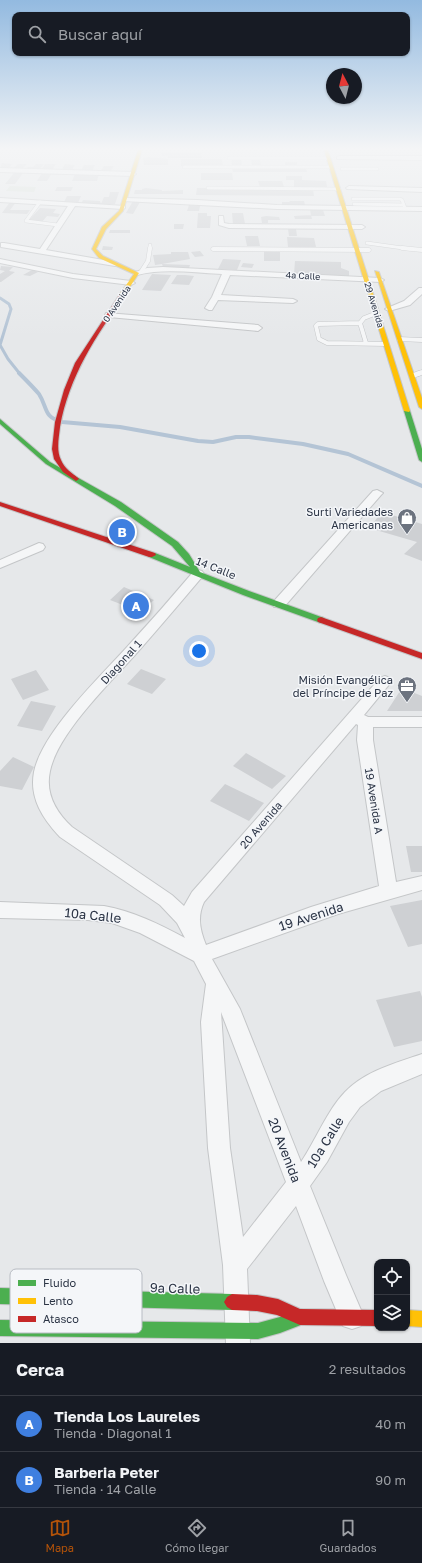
<!DOCTYPE html>
<html lang="es">
<meta charset="utf-8">
<style>
body{margin:0;font-family:"Golos Text",sans-serif;background:#20242c;color:#f1f3f6}
.controls{position:absolute;right:12px;bottom:12px;display:grid;overflow:hidden;border-radius:8px;box-shadow:0 1px 3px #0004}
.controls button{width:36px;height:36px;display:grid;place-items:center;padding:0;border:0;border-bottom:1px solid #363941;background:#171b24;color:#f1f3f6;font:20px sans-serif}
.compass{position:absolute;left:326px;top:68px;width:36px;height:36px;border-radius:50%;background:#171b24;box-shadow:0 1px 3px #0004;rotate:353deg}
.you{position:absolute;left:199px;top:651px;width:14px;height:14px;margin:-10px;border:3px solid #fff;border-radius:50%;background:#1a73e8;box-shadow:0 0 0 6px #1a73e833}
.badge{display:grid;place-items:center;width:26px;height:26px;border-radius:50%;background:#b45309;color:#fff;font-size:13px;font-weight:700}
.pin{position:absolute;translate:-50% -50%;border:2px solid #fff;box-shadow:0 1px 4px #0006}
.list{margin:0;padding:0;list-style:none}
h2{display:flex;justify-content:space-between;align-items:center;height:52px;margin:0;padding:0 16px;font-size:17px}
h2 small{font-size:13px;font-weight:400;color:#9ea1a6}
.list li{display:grid;grid-template-columns:26px 1fr auto;gap:12px;align-items:center;box-sizing:border-box;height:56px;padding:0 16px;border-top:1px solid #363941}
.list b{display:block;font-size:15px;white-space:nowrap}
.list p{margin:0;font-size:13px;white-space:nowrap;color:#9ea1a6}
.list em{font-size:13px;font-style:normal;color:#9ea1a6}
.icon{flex:none;width:22px;height:22px;fill:none;stroke:currentColor;stroke-width:2;stroke-linecap:round;stroke-linejoin:round}
.map{position:relative;flex:none;width:422px;height:1343px;overflow:hidden}
.search{position:absolute;background:#171b24;box-shadow:0 1px 3px #0004;left:12px;right:12px;top:12px;height:44px;display:flex;align-items:center;gap:10px;box-sizing:border-box;padding:0 14px;border-radius:8px;color:#9ea1a6;font-size:15px}
.sheet{height:164px;background:#171b24}
nav{display:flex;justify-content:space-around;align-items:center;box-sizing:border-box;height:56px;border-top:1px solid #363941;background:#171b24;font-size:11px;color:#9ea1a6}
nav a{display:grid;justify-items:center;gap:2px}
nav .on{color:#b45309}
.map>svg:first-child{display:block}
.green{fill:#d6ded6}
.lines{fill:none;stroke-linecap:round;stroke-linejoin:round}
.stream-far1{stroke:#b4c4d5;stroke-width:3}
.stream{stroke:#b4c4d5;stroke-width:4}
.building{fill:#ced0d3}
.lane-far2-casing{stroke:#c4c6c8;stroke-width:4}
.lane-far1-casing{stroke:#c4c6c8;stroke-width:5}
.lane-casing{stroke:#c4c6c8;stroke-width:6}
.street-casing{stroke:#c4c6c8;stroke-width:2}
.fast-casing{stroke:#c4c6c8;stroke-width:2}
.slow-casing{stroke:#c4c6c8;stroke-width:2}
.jam-casing{stroke:#c4c6c8;stroke-width:2}
.lane-far2{stroke:#f5f6f7;stroke-width:3}
.lane-far1{stroke:#f5f6f7;stroke-width:4}
.lane{stroke:#f5f6f7;stroke-width:5}
.street{fill:#f5f6f7;fill-rule:evenodd}
.fast{fill:#4caf50;fill-rule:evenodd}
.slow{fill:#ffc107;fill-rule:evenodd}
.jam{fill:#c62828;fill-rule:evenodd}
.labels{text-anchor:middle;stroke-width:3;stroke-linejoin:round;paint-order:stroke}
.far-street-label{font-size:9px;fill:#2b3445;stroke:#f4f6f9}
.poi-label{font-size:11px;fill:#2b3445;stroke:#f4f6f9;text-anchor:end}
.street-label{font-size:11px;fill:#2b3445;stroke:#f4f6f9}
.near-street-label{font-size:13px;fill:#2b3445;stroke:#f4f6f9}
.key{fill:#f4f6f9;stroke:#b8bcc3;stroke-width:1}
.key-label{font-size:11px;fill:#2b3445}
</style>
<div class="map">
<svg width="422" height="1343" viewBox="0 0 422 1343">
<rect width="100%" height="100%" fill="#e6e8ea"/>
<!-- green -->
<path class="green" d="M 10,186 L 36,187 L 34,192 L 6,191 Z"/>
<g class="lines">
<!-- stream-far1 -->
<path class="stream-far1" d="M 0,298 L 9,304 L 11,309 L 0,345
M 0,345 L 8,359 L 20,374"/>
<!-- stream -->
<path class="stream" d="M 19,373 C 26,380 33,387 39,394 C 48,408 43,417 62,422 L 120,427 L 198,441 L 213,442 L 236,437 L 249,437 L 303,444 L 348,454 L 422,486"/>
</g>
<!-- building -->
<path class="building" d="M 162,152 L 201,152 L 202,158 L 168,158 L 168,156 L 162,156 Z
M 149,157 L 168,159 L 168,165 L 144,165 L 143,158 Z
M 231,158 L 241,158 L 242,166 L 232,166 Z
M 181,159 L 222,159 L 223,166 L 181,166 Z
M 251,159 L 260,159 L 261,166 L 252,166 Z
M 285,162 L 297,162 L 297,166 L 285,166 Z
M 2,163 L 12,164 L 8,169 L 0,169 Z
M 18,164 L 27,164 L 23,168 L 14,168 Z
M 36,164 L 44,164 L 39,170 L 25,170 L 28,167 L 33,167 Z
M 45,164 L 56,164 L 52,170 L 41,170 Z
M 65,164 L 75,165 L 71,171 L 61,171 Z
M 84,165 L 95,165 L 92,171 L 81,171 Z
M 104,166 L 114,166 L 110,172 L 100,172 Z
M 232,168 L 306,168 L 307,172 L 233,172 Z
M 14,173 L 23,173 L 15,184 L 5,184 Z
M 42,173 L 52,173 L 47,181 L 37,181 Z
M 201,173 L 232,173 L 233,180 L 201,180 Z
M 75,174 L 99,174 L 97,181 L 72,181 Z
M 286,176 L 302,176 L 302,180 L 326,181 L 327,187 L 294,187 L 294,180 L 286,180 Z
M 258,181 L 282,181 L 284,187 L 260,187 Z
M 57,187 L 73,187 L 71,191 L 55,191 Z
M 146,188 L 162,190 L 162,191 L 183,190 L 183,194 L 134,194 L 135,190 L 142,190 L 142,189 Z
M 197,188 L 313,189 L 314,196 L 196,195 Z
M 110,192 L 119,192 L 115,204 L 101,204 L 104,197 L 109,197 Z
M 67,196 L 81,196 L 78,203 L 64,202 Z
M 83,200 L 100,201 L 101,204 L 81,204 Z
M 133,201 L 140,202 L 133,214 L 126,213 Z
M 289,201 L 304,201 L 305,205 L 282,205 L 282,202 L 290,202 Z
M 10,202 L 16,202 L 10,210 L 30,210 L 27,214 L 2,213 Z
M 189,205 L 200,206 L 199,211 L 187,211 Z
M 40,208 L 56,209 L 53,213 L 60,214 L 58,217 L 47,216 L 42,222 L 29,220 Z
M 310,209 L 323,210 L 325,216 L 311,216 Z
M 198,213 L 207,213 L 207,216 L 211,216 L 210,228 L 197,228 Z
M 232,213 L 243,213 L 245,224 L 233,224 Z
M 311,215 L 312,219 L 295,219 L 294,216 Z
M 266,216 L 279,217 L 280,220 L 268,220 L 268,223 L 262,223 L 261,217 Z
M 174,224 L 184,224 L 183,229 L 174,229 Z
M 288,229 L 296,229 L 297,236 L 289,236 Z
M 110,230 L 130,230 L 130,233 L 109,233 Z
M 245,236 L 258,236 L 260,246 L 247,246 Z
M 287,237 L 314,238 L 316,247 L 288,247 Z
M 103,246 L 113,247 L 112,250 L 102,250 Z
M 200,251 L 204,256 L 195,257 L 191,252 Z
M 264,251 L 280,251 L 280,261 L 264,261 Z
M 171,252 L 188,252 L 190,259 L 162,264 L 190,265 L 189,268 L 163,267 L 162,264 L 155,265 L 153,255 L 171,254 Z
M 223,259 L 241,260 L 237,270 L 218,269 Z
M 295,261 L 341,262 L 341,268 L 349,271 L 349,276 L 294,274 Z
M 243,263 L 254,264 L 252,268 L 241,267 Z
M 1,266 L 13,267 L 9,271 L 15,272 L 1,282 L 0,282 L 0,274 L 5,271 L 0,270 Z
M 32,270 L 38,272 L 30,276 L 23,275 Z
M 152,274 L 171,275 L 161,291 L 142,290 Z
M 177,275 L 185,275 L 194,276 L 189,285 L 171,284 Z
M 382,512 L 422,524 L 422,561 L 404,554 L 417,542 L 369,528 Z
M 125,527 L 131,531 L 120,536 L 112,533 Z
M 124,587 L 154,600 L 141,612 L 110,600 Z
M 141,669 L 166,679 L 152,694 L 127,684 Z
M 36,670 L 49,690 L 23,700 L 11,679 Z
M 402,688 L 422,696 L 422,711 L 387,711 Z
M 31,701 L 56,706 L 42,731 L 17,726 Z
M 246,753 L 286,776 L 272,789 L 233,766 Z
M 13,757 L 34,767 L 22,790 L 0,786 L 0,771 Z
M 225,784 L 264,803 L 249,821 L 210,801 Z
M 406,846 L 422,846 L 422,872 L 411,872 Z
M 422,900 L 422,944 L 408,947 L 390,906 Z
M 420,991 L 422,997 L 422,1041 L 394,1047 L 376,1000 Z"/>
<g class="lines">
<!-- lane-far2 casing -->
<g class="lane-far2-casing">
<path id="lane-far2" d="M 229,158 L 328,158
M 184,167 L 331,167
M 342,169 L 377,169
M 208,188 L 339,189
M 353,199 L 400,199 L 402,200 L 405,208
M 40,202 L 26,221 L 58,225
M 354,204 L 403,205
M 367,243 L 410,249
M 150,249 L 150,245"/>
</g>
<!-- lane-far1 casing -->
<g class="lane-far1-casing">
<path id="lane-far1" d="M 402,248 L 422,250
M 213,249 L 369,250
M 141,272 L 148,261 L 150,248
M 377,313 L 364,318 L 360,323 L 318,324 L 316,326 L 319,339 L 327,343 L 386,344
M 360,323 L 366,343
M 399,339 L 422,340
M 418,374 L 422,372"/>
</g>
<!-- lane casing -->
<g class="lane-casing">
<path id="lane" d="M 412,376 L 420,373"/>
</g>
<!-- street casing -->
<g class="street-casing">
<path id="street" d="M 339,156 L 422,156 L 422,160 L 337,159 L 337,157 Z
M 0,168 L 133,172 L 136,174 L 133,176 L 0,172 Z
M 349,186 L 422,188 L 422,192 L 347,189 L 346,188 Z
M 0,198 L 125,206 L 125,208 L 123,209 L 75,206 L 46,250 L 115,262 L 119,264 L 115,266 L 1,247 L 1,243 L 4,243 L 40,249 L 68,206 L 0,202 Z
M 125,198 L 197,200 L 277,205 L 422,207 L 422,211 L 277,209 L 123,201 L 123,199 Z
M 219,216 L 223,216 L 224,223 L 229,224 L 362,225 L 365,227 L 362,229 L 229,228 L 219,225 Z
M 0,259 L 73,274 L 131,281 L 135,283 L 131,285 L 73,278 L 0,263 Z
M 163,267 L 380,278 L 384,280 L 380,282 L 230,275 L 221,295 L 293,299 L 297,301 L 293,303 L 218,300 L 212,310 L 209,310 L 205,308 L 212,297 L 222,274 C 194,273 165,268 137,275 L 133,273 L 147,268 Z
M 419,288 L 422,288 L 422,294 L 410,305 L 389,311 L 385,309 L 404,301 Z
M 106,313 L 258,325 L 262,328 L 258,331 L 109,317 L 106,317 L 105,315 Z
M 377,490 L 383,493 L 381,495 L 284,607 L 274,607 L 273,604 L 274,601 L 373,491 Z
M 39,543 L 43,544 L 45,547 L 43,550 L 0,568 L 0,560 Z
M 198,570 L 202,571 L 204,574 L 202,577 C 180,603 158,629 135,655 C 109,684 58,733 50,771 C 45,794 56,812 72,827 L 172,895 L 184,906 L 192,892 L 380,678 L 385,676 L 390,678 L 392,681 L 364,715 L 368,717 L 422,717 L 422,727 L 373,727 L 373,740 L 396,882 L 422,876 L 422,890 L 338,914 L 212,959 L 240,1009 L 301,1162 C 316,1140 326,1112 345,1092 C 365,1071 396,1063 422,1054 L 422,1074 L 381,1091 L 360,1107 L 349,1122 L 327,1162 L 310,1186 L 346,1275 L 364,1317 L 361,1326 L 352,1329 L 343,1326 L 324,1281 L 296,1206 L 247,1269 L 250,1343 L 226,1343 L 223,1265 L 208,1148 L 201,1022 L 206,984 L 194,961 L 140,933 L 112,923 L 88,920 L 0,918 L 0,902 L 104,906 C 133,911 159,924 185,938 L 177,923 L 160,905 L 60,837 C 43,819 29,798 34,772 C 42,732 100,677 127,647 C 150,622 172,597 194,571 ZM 356,724 L 358,725 L 357,740 L 379,886 L 311,907 L 206,945 C 200,930 197,917 204,902 ZM 221,1012 L 286,1182 L 243,1237 L 230,1148 Z"/>
</g>
<!-- fast casing -->
<g class="fast-casing">
<path id="fast" d="M 405,410 L 410,411 L 422,449 L 422,462 L 419,460 L 404,411 Z
M 0,419 L 50,462 L 121,502 L 178,542 L 189,554 L 200,572 L 249,591 L 324,618 L 325,620 L 321,623 L 318,622 L 243,595 L 149,557 L 148,555 L 149,553 L 155,553 L 190,567 L 172,546 L 115,506 L 46,464 L 0,424 Z
M 0,1288 L 232,1294 L 237,1297 L 240,1302 L 237,1307 L 232,1310 L 0,1304 Z
M 300,1309 L 306,1311 L 308,1317 L 306,1323 L 280,1333 L 258,1339 L 0,1336 L 0,1320 L 258,1323 L 280,1317 Z"/>
</g>
<!-- slow casing -->
<g class="slow-casing">
<path id="slow" d="M 138,150 L 142,150 L 123,211 L 106,229 L 96,249 L 103,256 L 139,273 L 124,296 L 122,297 L 119,295 L 134,274 L 99,258 L 92,249 L 102,227 L 119,211 Z
M 324,150 L 328,150 L 410,411 L 409,412 L 404,411 Z
M 375,271 L 379,272 L 422,398 L 422,409 L 419,407 Z
M 407,1310 L 422,1311 L 422,1327 L 407,1326 Z"/>
</g>
<!-- jam casing -->
<g class="jam-casing">
<path id="jam" d="M 120,294 L 125,295 C 96,336 69,376 60,427 C 59,437 56,450 61,460 C 64,468 72,473 78,478 L 79,479 L 76,481 L 63,472 L 54,459 L 52,449 L 55,422 L 64,390 L 75,363 Z
M 0,502 L 155,553 L 156,555 L 152,557 L 149,557 L 0,506 Z
M 321,617 L 422,653 L 422,659 L 318,622 L 317,620 L 318,618 Z
M 232,1294 L 257,1295 L 278,1299 L 300,1309 L 377,1310 L 377,1326 L 300,1325 L 277,1315 L 257,1311 L 232,1310 L 227,1307 L 224,1302 L 227,1297 Z"/>
</g>
<!-- lane-far2 -->
<use href="#lane-far2" class="lane-far2"/>
<!-- lane-far1 -->
<use href="#lane-far1" class="lane-far1"/>
<!-- lane -->
<use href="#lane" class="lane"/>
<!-- street -->
<use href="#street" class="street"/>
<!-- fast -->
<use href="#fast" class="fast"/>
<!-- slow -->
<use href="#slow" class="slow"/>
<!-- jam -->
<use href="#jam" class="jam"/>
</g>
<!-- sky -->
<linearGradient id="sky" x2="0" y2="1"><stop stop-color="#93bae0"/><stop offset="0.44" stop-color="#f4f5f6"/><stop offset="1" stop-color="#f4f5f6" stop-opacity="0"/></linearGradient>
<rect width="422" height="338" fill="url(#sky)"/>
<!-- icons -->
<defs>
<g id="shop-pin" transform="scale(1)"><path d="M0 17L-7.5 6A9.5 9.5 0 1 1 7.5 6Z" fill="#6c737f" stroke="#f4f6f9"/><path d="M-5-2.5h2.3a2.7 3.5 0 0 1 5.4 0H5L5.5 6h-11ZM-1.5-2.5h3a1.5 2.3 0 0 0-3 0Z" fill="#fff"/></g>
<g id="office-pin" transform="scale(1)"><path d="M0 17L-7.5 6A9.5 9.5 0 1 1 7.5 6Z" fill="#6c737f" stroke="#f4f6f9"/><path d="M-6-3h4V-5.5h4V-3h4V5H-6ZM-1-4.5V-3h2v-1.5ZM-6 0V1H6V0Z" fill="#fff"/></g>
</defs>
<g fill-rule="evenodd">
<use href="#shop-pin" x="407" y="518"/>
<use href="#office-pin" x="407" y="686"/>
</g>
<g class="labels">
<!-- far-street labels -->
<g class="far-street-label">
<text transform="translate(303 276) rotate(3)" y="3">4a Calle</text>
<text transform="translate(117 304) rotate(-56)" y="3">0 Avenida</text>
<text transform="translate(374 305) rotate(73)" y="3">29 Avenida</text>
</g>
<!-- poi labels -->
<g class="poi-label">
<text x="393" y="516">Surti Variedades<tspan x="393" dy="13">Americanas</tspan></text>
<text x="393" y="684">Misión Evangélica<tspan x="393" dy="13">del Príncipe de Paz</tspan></text>
</g>
<!-- street labels -->
<g class="street-label">
<text transform="translate(216 568) rotate(22)" y="4">14 Calle</text>
<text transform="translate(121 662) rotate(-48)" y="4">Diagonal 1</text>
<text transform="translate(374 801) rotate(81)" y="4">19 Avenida A</text>
<text transform="translate(261 825) rotate(-49)" y="4">20 Avenida</text>
</g>
<!-- near-street labels -->
<g class="near-street-label">
<text transform="translate(93 915) rotate(6)" y="5">10a Calle</text>
<text transform="translate(311 916) rotate(-18)" y="5">19 Avenida</text>
<text transform="translate(325 1142) rotate(-58)" y="5">10a Calle</text>
<text transform="translate(285 1150) rotate(69)" y="5">20 Avenida</text>
<text transform="translate(175 1288) rotate(2)" y="5">9a Calle</text>
</g>
</g>
<!-- legend -->
<rect x="10" y="1269" width="132" height="64" rx="6" class="key"/>
<rect x="18" y="1280" width="18" height="6" fill="#4caf50"/>
<rect x="18" y="1298" width="18" height="6" fill="#ffc107"/>
<rect x="18" y="1316" width="18" height="6" fill="#c62828"/>
<g class="key-label">
<text x="43" y="1287">Fluido</text>
<text x="43" y="1305">Lento</text>
<text x="43" y="1323">Atasco</text>
</g>
</svg>
<div class="controls">
<button><svg class="icon" aria-label="locate" viewBox="0 0 24 24"><circle cx="12" cy="12" r="6"/><path d="M12 2v4M12 18v4M2 12h4M18 12h4"/></svg></button>
<button><svg class="icon" aria-label="layers" viewBox="0 0 24 24"><path d="M12 4l9 5-9 5-9-5zM3 14l9 5 9-5"/></svg></button>
</div>
<svg class="compass" viewBox="-18 -18 36 36"><path d="M0-13l5 13h-10z" fill="#e53935"/><path d="M0 13l5-13h-10z" fill="#9ea1a6"/></svg>
<div class="you"></div>
<div class="pin badge" style="left:136px;top:606px;background:#3f7fe0">A</div>
<div class="pin badge" style="left:122px;top:532px;background:#3f7fe0">B</div>
<div class="search"><svg class="icon" aria-label="search" viewBox="0 0 24 24"><circle cx="10" cy="10" r="6"/><path d="M15 15l6 6"/></svg>Buscar aquí</div>
</div>
<section class="sheet">
<h2>Cerca<small>2 resultados</small></h2>
<ul class="list">
<li><span class="badge" style="background:#3f7fe0">A</span><div><b>Tienda Los Laureles</b><p>Tienda · Diagonal 1</p></div><em>40 m</em></li>
<li><span class="badge" style="background:#3f7fe0">B</span><div><b>Barberia Peter</b><p>Tienda · 14 Calle</p></div><em>90 m</em></li>
</ul>
</section>
<nav>
<a class="on"><svg class="icon" aria-label="map" viewBox="0 0 24 24"><path d="M3 6l6-2 6 2 6-2v14l-6 2-6-2-6 2zM9 4v14M15 6v14"/></svg>Mapa</a>
<a><svg class="icon" aria-label="directions" viewBox="0 0 24 24"><path d="M12 3l9 9-9 9-9-9zM9 14v-3h6M13 9l2 2-2 2"/></svg>Cómo llegar</a>
<a><svg class="icon" aria-label="saved" viewBox="0 0 24 24"><path d="M7 4h10v16l-5-4-5 4z"/></svg>Guardados</a>
</nav>
